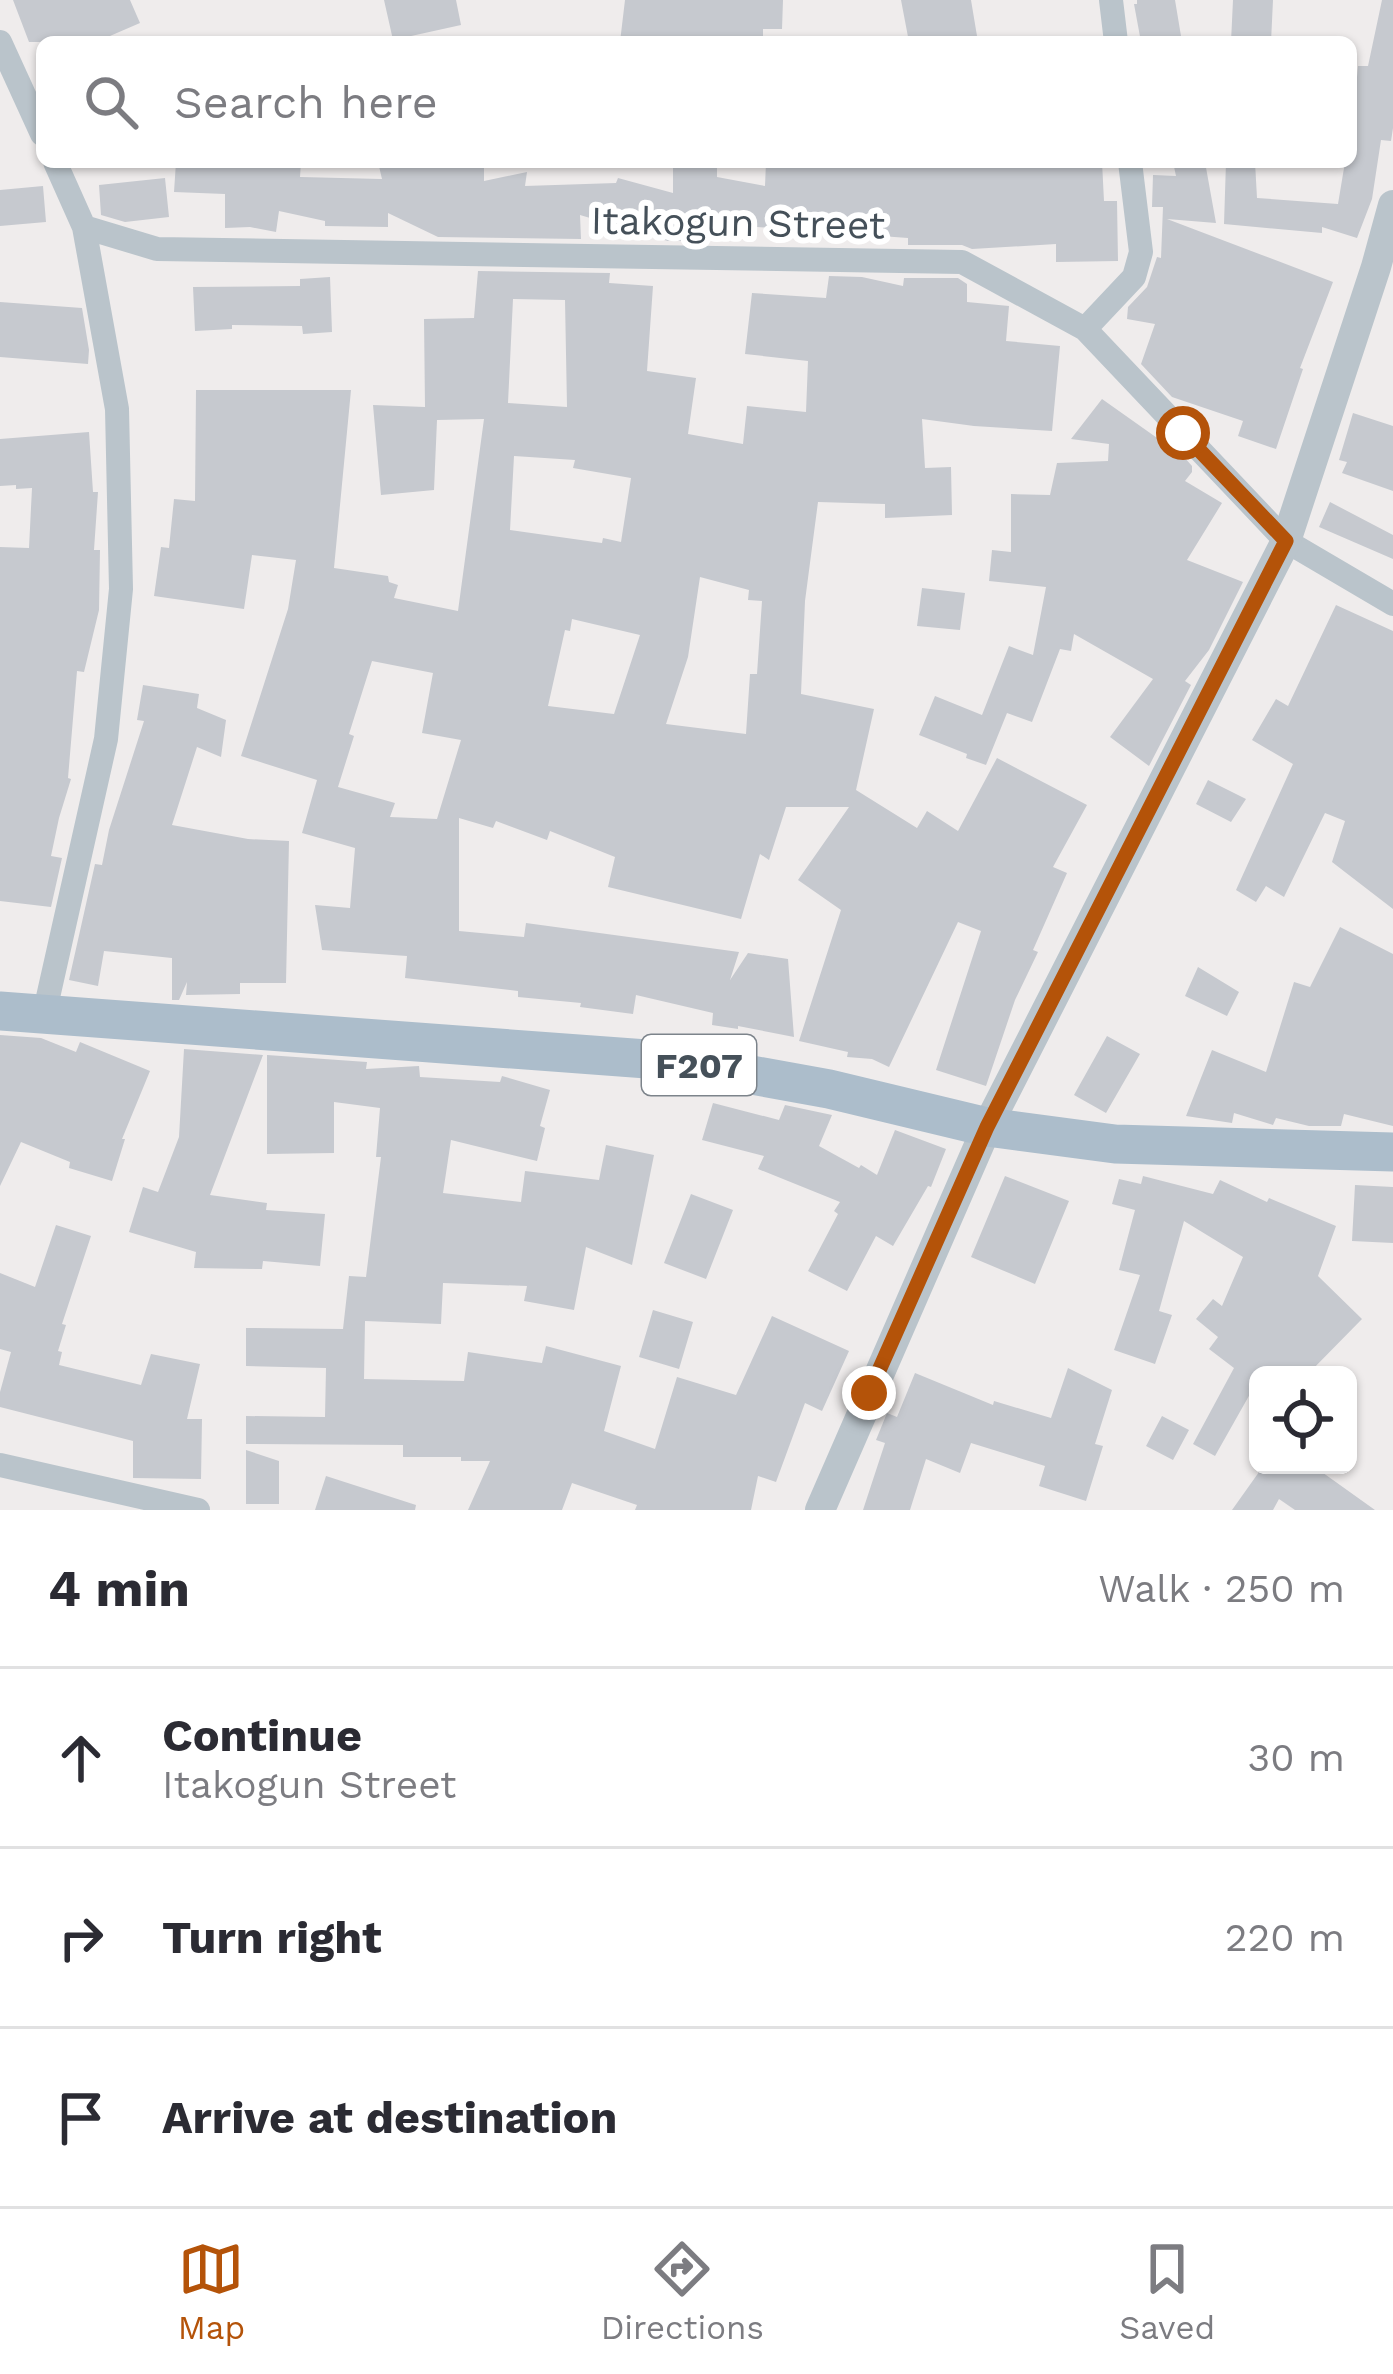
<!DOCTYPE html>
<meta charset="utf-8">
<style>
body{margin:0;font-family:"Work Sans",sans-serif;background:#f7f7f7;color:#2b2b33}
.controls{position:absolute;right:36px;bottom:36px;display:grid;overflow:hidden;border-radius:18px;box-shadow:0 3px 9px #0004}
.controls button{width:108px;height:108px;display:grid;place-items:center;padding:0;border:0;border-bottom:3px solid #e1e1e2;background:#fff;color:#2b2b33;font:60px sans-serif}
.stop{position:absolute;width:36px;height:36px;margin:-27px;border:9px solid #b45309;border-radius:50%;background:#fff}
.stop.end{background:#b45309;border-color:#fff;box-shadow:0 3px 12px #0008}
.list{margin:0;padding:0;list-style:none}
h2{display:flex;justify-content:space-between;align-items:center;height:156px;margin:0;padding:0 48px;font-size:51px}
h2 small{font-size:39px;font-weight:400;color:#7c7c81}
.list li{display:grid;grid-template-columns:78px 1fr auto;gap:36px;align-items:center;box-sizing:border-box;height:180px;padding:0 48px;border-top:3px solid #e1e1e2}
.list b{display:block;font-size:45px;white-space:nowrap}
.list p{margin:0;font-size:39px;white-space:nowrap;color:#7c7c81}
.list em{font-size:39px;font-style:normal;color:#7c7c81}
.icon{flex:none;width:66px;height:66px;fill:none;stroke:currentColor;stroke-width:2;stroke-linecap:round;stroke-linejoin:round}
.map{position:relative;flex:none;width:1393px;height:1510px;overflow:hidden}
.search{position:absolute;background:#fff;box-shadow:0 3px 9px #0004;left:36px;right:36px;top:36px;height:132px;display:flex;align-items:center;gap:30px;box-sizing:border-box;padding:0 42px;border-radius:18px;color:#7c7c81;font-size:45px}
.sheet{height:696px;background:#fff}
nav{display:flex;justify-content:space-around;align-items:center;box-sizing:border-box;height:168px;border-top:3px solid #e1e1e2;background:#fff;font-size:33px;color:#7c7c81}
nav a{display:grid;justify-items:center;gap:6px}
nav .on{color:#b45309}
.map>svg:first-child{display:block}
.building{fill:#c6c9cf;fill-rule:evenodd}
.lines{fill:none;stroke-linecap:round;stroke-linejoin:round}
.minor{stroke:#bac4cb;stroke-width:24}
.tertiary{stroke:#bac4cb;stroke-width:30}
.primary{stroke:#acbdcb;stroke-width:39}
.route{stroke:#b45309;stroke-width:15}
.labels{text-anchor:middle;stroke-width:12;stroke-linejoin:round;paint-order:stroke}
.shield{fill:#fff;stroke:#7d848b;stroke-width:3}
.shield-label{font-size:36px;font-weight:bold;fill:#455059}
.street-label{font-size:39px;fill:#455059;stroke:#fff}
</style>
<div class="map">
<svg width="1393" height="1510" viewBox="0 0 1393 1510">
<rect width="100%" height="100%" fill="#efecec"/>
<!-- building -->
<path class="building" d="M 13,0 L 130,0 L 140,23 L 96,42 L 29,42 Z
M 384,0 L 456,0 L 461,25 L 393,40 Z
M 625,0 L 783,0 L 782,29 L 763,29 L 763,42 L 620,42 Z
M 901,0 L 971,0 L 978,42 L 909,42 Z
M 1137,0 L 1175,0 L 1182,42 L 1141,42 L 1134,4 L 1137,4 Z
M 1233,0 L 1273,0 L 1271,42 L 1231,42 Z
M 1382,0 L 1393,0 L 1393,128 L 1391,141 L 1381,140 L 1372,199 L 1357,238 L 1322,227 L 1322,233 L 1224,224 L 1226,162 L 1255,162 L 1257,198 L 1338,204 L 1345,162 L 1351,162 L 1351,110 L 1354,111 L 1358,66 L 1368,66 Z
M 176,162 L 301,162 L 300,177 L 382,179 L 378,162 L 484,162 L 484,181 L 527,172 L 525,186 L 616,183 L 618,178 L 673,193 L 673,162 L 717,162 L 717,177 L 765,186 L 766,162 L 906,162 L 907,165 L 948,162 L 1102,162 L 1104,201 L 1117,201 L 1118,261 L 1056,262 L 1056,244 L 972,249 L 962,245 L 908,245 L 908,238 L 730,225 L 729,232 L 703,227 L 699,241 L 668,241 L 580,215 L 581,239 L 438,237 L 388,213 L 388,227 L 325,226 L 325,221 L 279,211 L 276,232 L 250,227 L 225,228 L 225,194 L 174,192 Z
M 1173,162 L 1205,162 L 1216,223 L 1167,219 L 1333,282 L 1300,368 L 1303,369 L 1276,449 L 1238,436 L 1243,421 L 1172,397 L 1141,364 L 1155,324 L 1127,319 L 1128,307 L 1147,287 L 1157,257 L 1161,258 L 1163,207 L 1152,207 L 1153,175 L 1176,176 Z
M 165,178 L 169,217 L 125,222 L 101,215 L 99,185 Z
M 43,186 L 46,222 L 0,226 L 0,190 Z
M 478,271 L 610,273 L 609,283 L 653,286 L 647,371 L 696,378 L 688,434 L 743,444 L 747,406 L 806,412 L 808,361 L 745,354 L 752,293 L 826,298 L 829,276 L 862,277 L 903,286 L 904,278 L 958,278 L 967,284 L 967,302 L 1009,306 L 1006,341 L 1060,346 L 1052,431 L 974,426 L 922,419 L 925,468 L 951,467 L 952,515 L 885,518 L 885,504 L 818,502 L 805,601 L 801,694 L 874,709 L 856,790 L 917,828 L 927,811 L 958,831 L 997,758 L 1087,805 L 1053,867 L 1067,873 L 1033,950 L 1038,952 L 1015,1000 L 986,1086 L 936,1070 L 981,931 L 958,922 L 889,1067 L 872,1059 L 847,1057 L 848,1052 L 799,1041 L 841,910 L 798,880 L 849,807 L 786,807 L 769,860 L 760,854 L 741,919 L 608,887 L 615,857 L 550,831 L 547,840 L 496,821 L 493,828 L 459,818 L 459,931 L 524,937 L 526,923 L 739,952 L 730,980 L 748,953 L 788,959 L 794,1037 L 738,1026 L 738,1029 L 712,1025 L 713,1013 L 636,995 L 633,1014 L 580,1007 L 581,1003 L 518,997 L 518,991 L 405,978 L 407,956 L 322,950 L 315,905 L 350,908 L 355,848 L 302,833 L 317,780 L 241,756 L 288,609 L 296,560 L 252,555 L 244,609 L 154,596 L 161,547 L 169,548 L 174,499 L 195,501 L 196,390 L 351,390 L 334,568 L 388,576 L 389,582 L 398,585 L 394,598 L 458,611 L 484,419 L 437,420 L 434,490 L 381,495 L 373,405 L 425,407 L 424,319 L 474,318 ZM 513,299 L 565,300 L 567,407 L 508,403 ZM 514,456 L 575,460 L 573,468 L 631,478 L 621,542 L 603,538 L 602,543 L 510,530 ZM 700,577 L 749,590 L 748,600 L 762,601 L 757,674 L 750,674 L 746,734 L 666,724 L 688,657 ZM 572,619 L 640,635 L 614,714 L 548,706 L 565,630 L 570,631 ZM 372,661 L 433,673 L 422,733 L 461,740 L 437,819 L 390,817 L 395,803 L 338,787 L 354,736 L 349,734 Z
M 330,277 L 332,332 L 303,334 L 302,326 L 232,325 L 232,329 L 195,331 L 193,287 L 300,286 L 300,279 Z
M 0,302 L 82,308 L 89,350 L 88,364 L 0,357 Z
M 1102,399 L 1184,457 L 1192,466 L 1192,472 L 1185,481 L 1222,503 L 1187,560 L 1243,582 L 1209,650 L 1185,681 L 1191,685 L 1149,766 L 1110,737 L 1153,679 L 1074,634 L 1071,651 L 1060,649 L 1032,722 L 1007,713 L 986,765 L 966,758 L 967,754 L 919,735 L 935,696 L 982,715 L 1009,646 L 1033,655 L 1046,587 L 989,581 L 992,550 L 1011,552 L 1011,494 L 1050,495 L 1057,463 L 1108,461 L 1109,444 L 1071,439 Z
M 1353,413 L 1393,426 L 1393,491 L 1342,473 L 1347,462 L 1339,460 Z
M 89,432 L 93,492 L 98,492 L 94,550 L 100,550 L 99,610 L 84,672 L 77,671 L 68,778 L 71,779 L 59,818 L 51,856 L 62,858 L 51,907 L 0,901 L 0,547 L 29,548 L 32,488 L 16,489 L 16,485 L 0,486 L 0,439 Z
M 1330,502 L 1393,535 L 1393,559 L 1319,527 Z
M 922,588 L 965,593 L 960,630 L 917,626 Z
M 1336,605 L 1393,631 L 1393,909 L 1332,862 L 1345,821 L 1325,813 L 1284,897 L 1266,886 L 1256,902 L 1236,890 L 1293,764 L 1252,740 L 1276,699 L 1288,706 Z
M 143,685 L 199,694 L 197,708 L 226,720 L 221,757 L 197,747 L 172,825 L 248,839 L 289,841 L 286,983 L 240,983 L 240,994 L 186,995 L 187,982 L 179,1000 L 172,1000 L 172,958 L 104,951 L 98,986 L 69,980 L 95,864 L 102,865 L 109,830 L 144,721 L 137,720 Z
M 1208,780 L 1246,799 L 1231,822 L 1196,804 Z
M 1340,927 L 1393,954 L 1393,1126 L 1344,1114 L 1341,1126 L 1309,1126 L 1276,1118 L 1273,1125 L 1270,1124 L 1234,1113 L 1232,1123 L 1186,1116 L 1212,1050 L 1266,1072 L 1294,982 L 1310,987 Z
M 1198,967 L 1239,992 L 1227,1016 L 1185,996 Z
M 0,1035 L 41,1038 L 76,1052 L 80,1042 L 150,1071 L 122,1139 L 125,1139 L 112,1181 L 69,1168 L 70,1162 L 21,1142 L 0,1186 Z
M 1107,1036 L 1140,1054 L 1106,1113 L 1074,1095 Z
M 184,1049 L 263,1055 L 210,1195 L 267,1203 L 266,1210 L 325,1214 L 320,1266 L 263,1261 L 262,1269 L 194,1268 L 196,1252 L 129,1232 L 143,1187 L 158,1192 L 179,1137 Z
M 267,1055 L 367,1062 L 366,1069 L 419,1066 L 420,1077 L 500,1082 L 502,1076 L 550,1090 L 540,1126 L 545,1128 L 537,1161 L 451,1140 L 443,1193 L 521,1202 L 525,1171 L 599,1180 L 606,1145 L 654,1155 L 632,1265 L 586,1247 L 574,1310 L 524,1301 L 527,1286 L 443,1283 L 441,1324 L 365,1321 L 364,1379 L 464,1381 L 468,1352 L 542,1363 L 546,1346 L 621,1366 L 604,1431 L 655,1449 L 677,1377 L 736,1395 L 772,1316 L 849,1351 L 822,1411 L 805,1403 L 776,1482 L 758,1476 L 751,1510 L 635,1510 L 637,1505 L 572,1483 L 562,1510 L 468,1510 L 490,1461 L 461,1461 L 461,1457 L 403,1457 L 403,1445 L 246,1444 L 246,1416 L 325,1417 L 326,1368 L 246,1366 L 246,1328 L 343,1329 L 349,1276 L 366,1277 L 381,1157 L 376,1157 L 380,1108 L 334,1102 L 334,1153 L 267,1154 Z
M 713,1103 L 779,1120 L 785,1105 L 832,1115 L 819,1146 L 859,1168 L 861,1165 L 877,1175 L 895,1130 L 946,1149 L 931,1187 L 928,1186 L 893,1246 L 876,1236 L 847,1291 L 808,1271 L 838,1214 L 834,1211 L 840,1202 L 758,1169 L 764,1156 L 702,1140 Z
M 1005,1176 L 1069,1201 L 1035,1284 L 971,1257 Z
M 1143,1176 L 1213,1194 L 1220,1180 L 1267,1202 L 1269,1198 L 1336,1226 L 1318,1276 L 1362,1319 L 1307,1375 L 1258,1375 L 1258,1400 L 1250,1394 L 1215,1456 L 1193,1444 L 1234,1368 L 1209,1349 L 1218,1337 L 1196,1319 L 1213,1299 L 1222,1306 L 1243,1257 L 1184,1221 L 1159,1311 L 1172,1315 L 1155,1364 L 1114,1350 L 1140,1275 L 1119,1270 L 1135,1210 L 1112,1204 L 1119,1179 L 1141,1184 Z
M 1355,1185 L 1393,1187 L 1393,1243 L 1352,1241 Z
M 691,1194 L 733,1210 L 706,1279 L 664,1263 Z
M 56,1225 L 91,1236 L 62,1324 L 66,1325 L 58,1351 L 62,1352 L 59,1365 L 141,1385 L 151,1354 L 200,1364 L 187,1419 L 202,1419 L 201,1479 L 133,1478 L 133,1441 L 0,1407 L 0,1392 L 11,1352 L 0,1349 L 0,1273 L 35,1287 Z
M 653,1310 L 693,1322 L 679,1369 L 639,1357 Z
M 1068,1368 L 1112,1390 L 1095,1444 L 1103,1446 L 1086,1501 L 1039,1486 L 1045,1466 L 971,1443 L 960,1473 L 926,1459 L 910,1510 L 863,1510 L 885,1443 L 876,1440 L 887,1413 L 897,1417 L 915,1373 L 993,1405 L 994,1401 L 1051,1418 Z
M 1162,1416 L 1189,1430 L 1173,1460 L 1146,1446 Z
M 246,1450 L 279,1461 L 279,1504 L 246,1504 Z
M 1264,1465 L 1312,1465 L 1375,1510 L 1295,1510 L 1279,1499 L 1273,1510 L 1232,1510 Z
M 326,1476 L 416,1505 L 415,1510 L 315,1510 Z"/>
<g class="lines">
<!-- minor -->
<path class="minor" d="M 1111,0 L 1116,42
M 0,42 L 42,134
M 84,227 L 157,249 L 962,262 L 1085,329 L 1286,541 L 1393,604
M 1085,329 L 1134,277 L 1141,252 L 1130,162
M 44,1015 L 106,739 L 121,589 L 117,409 L 84,227 L 55,162
M 0,1465 L 198,1510"/>
<!-- tertiary -->
<path class="tertiary" d="M 820,1510 L 987,1127 L 1286,541 L 1376,267 L 1393,205"/>
<!-- primary -->
<path class="primary" d="M 0,1011 L 674,1061 L 829,1089 L 987,1127 L 1115,1144 L 1393,1152"/>
</g>
<g class="lines">
<!-- route -->
<path class="route" d="M 869,1393 L 987,1127 L 1286,541 L 1183,433"/>
</g>
<g class="labels">
<!-- shield labels -->
<rect class="shield" x="642" y="1035" width="114" height="60" rx="9"/>
<g class="shield-label">
<text x="699" y="1078">F207</text>
</g>
<!-- street labels -->
<g class="street-label">
<text transform="translate(738 222) rotate(1)" y="14">Itakogun Street</text>
</g>
</g>
</svg>
<div class="controls">
<button><svg class="icon" aria-label="locate" viewBox="0 0 24 24"><circle cx="12" cy="12" r="6"/><path d="M12 2v4M12 18v4M2 12h4M18 12h4"/></svg></button>
</div>
<div class="stop" style="left:1183px;top:433px"></div>
<div class="stop end" style="left:869px;top:1393px"></div>
<div class="search"><svg class="icon" aria-label="search" viewBox="0 0 24 24"><circle cx="10" cy="10" r="6"/><path d="M15 15l6 6"/></svg>Search here</div>
</div>
<section class="sheet">
<h2>4 min<small>Walk · 250 m</small></h2>
<ul class="list">
<li><svg class="icon" aria-label="ahead" viewBox="0 0 24 24"><path d="M12 20V5M6 11l6-6 6 6"/></svg><div><b>Continue</b><p>Itakogun Street</p></div><em>30 m</em></li>
<li><svg class="icon" aria-label="right" viewBox="0 0 24 24"><path d="M7 20v-9h11M14 6l5 5-5 5"/></svg><div><b>Turn right</b></div><em>220 m</em></li>
<li><svg class="icon" aria-label="arrive" viewBox="0 0 24 24"><path d="M6 21V4h12l-3 4 3 4H6"/></svg><div><b>Arrive at destination</b></div></li>
</ul>
</section>
<nav>
<a class="on"><svg class="icon" aria-label="map" viewBox="0 0 24 24"><path d="M3 6l6-2 6 2 6-2v14l-6 2-6-2-6 2zM9 4v14M15 6v14"/></svg>Map</a>
<a><svg class="icon" aria-label="directions" viewBox="0 0 24 24"><path d="M12 3l9 9-9 9-9-9zM9 14v-3h6M13 9l2 2-2 2"/></svg>Directions</a>
<a><svg class="icon" aria-label="saved" viewBox="0 0 24 24"><path d="M7 4h10v16l-5-4-5 4z"/></svg>Saved</a>
</nav>
